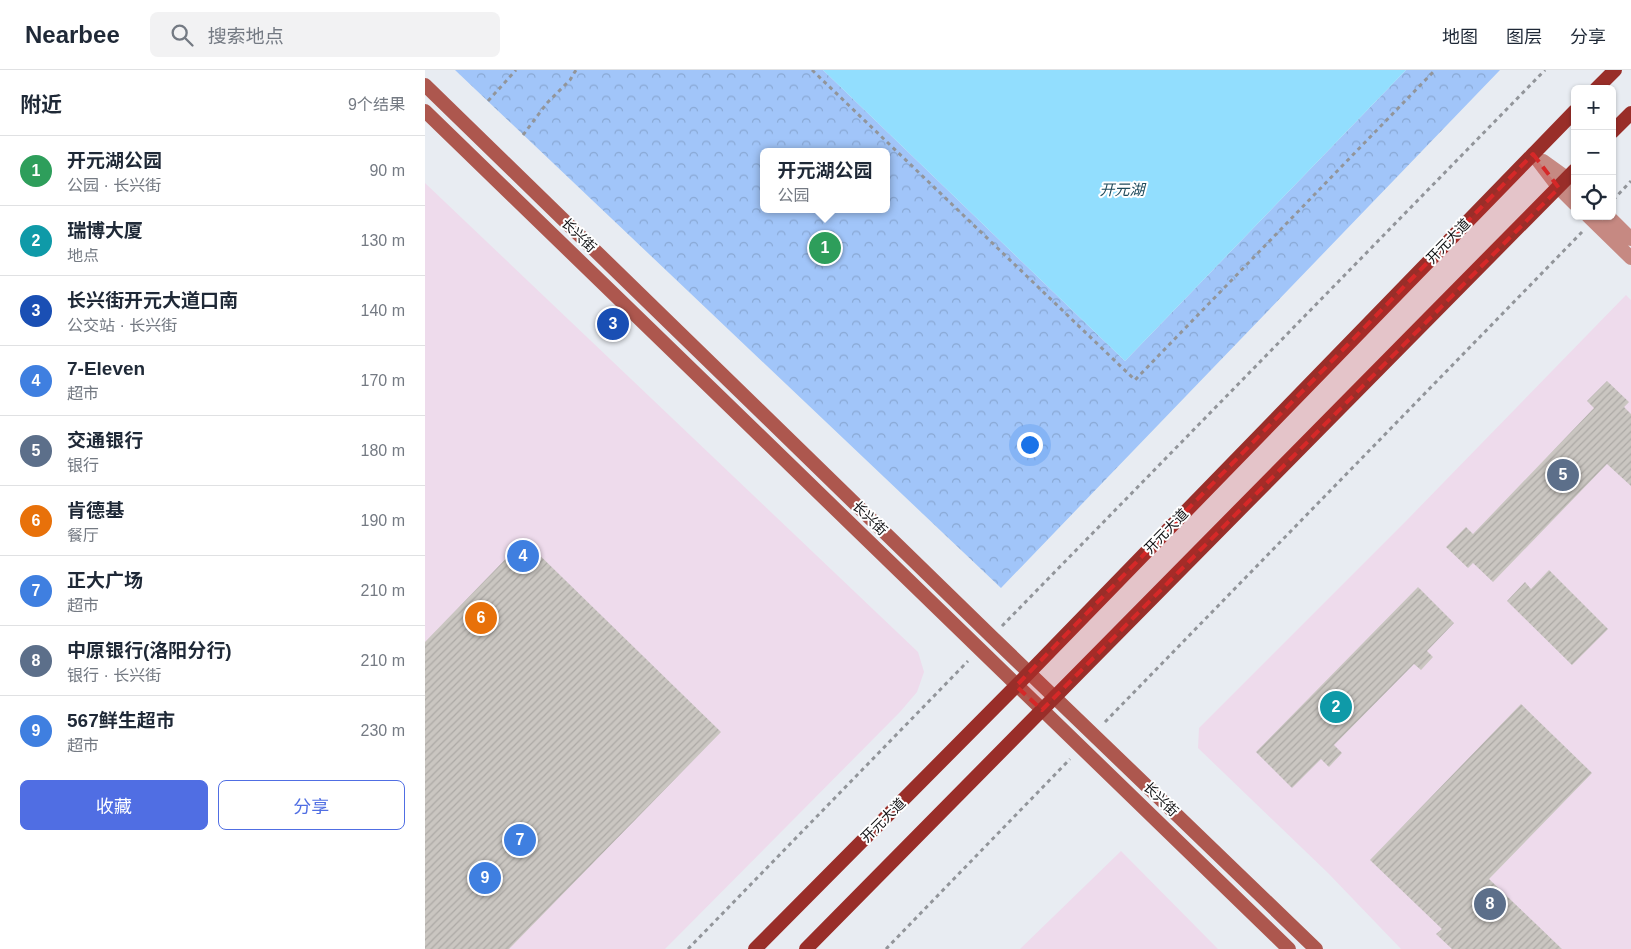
<!DOCTYPE html>
<html lang="zh">
<meta charset="utf-8">
<style>
body{margin:0;font-family:Arial,"Noto Sans SC",sans-serif;background:#f2f2f3;color:#1f2937}
.controls{position:absolute;right:15px;top:15px;display:grid;overflow:hidden;border-radius:8px;box-shadow:0 1px 4px #0004}
.controls button{width:45px;height:45px;display:grid;place-items:center;padding:0;border:0;border-bottom:1px solid #e0e1e3;background:#fff;color:#1f2937;font:25px sans-serif}
.you{position:absolute;left:604px;top:374px;width:18px;height:18px;margin:-12px;border:4px solid #fff;border-radius:50%;background:#1a73e8;box-shadow:0 0 0 8px #1a73e833}
.badge{display:grid;place-items:center;width:32px;height:32px;border-radius:50%;background:#506ee3;color:#fff;font-size:16px;font-weight:700}
.pin{position:absolute;translate:-50% -50%;border:2px solid #fff;box-shadow:0 1px 5px #0006}
.popup{position:absolute;left:335px;top:78px;width:130px;height:65px;box-sizing:border-box;display:grid;place-content:center;border-radius:8px;background:#fff;filter:drop-shadow(0 1px 4px #0005);font-size:16px;white-space:nowrap;color:#747a83}
.popup b{font-size:19px;color:#1f2937}
.popup::after{content:'';position:absolute;left:50%;top:100%;margin-left:-10px;border:10px solid transparent;border-top-color:#fff}
.list{margin:0;padding:0;list-style:none}
h2{display:flex;justify-content:space-between;align-items:center;height:65px;margin:0;padding:0 20px;font-size:21px}
h2 small{font-size:16px;font-weight:400;color:#747a83}
.list li{display:grid;grid-template-columns:32px 1fr auto;gap:15px;align-items:center;box-sizing:border-box;height:70px;padding:0 20px;border-top:1px solid #e0e1e3}
.list b{display:block;font-size:19px;white-space:nowrap}
.list p{margin:0;font-size:16px;white-space:nowrap;color:#747a83}
.list em{font-size:16px;font-style:normal;color:#747a83}
.actions{display:flex;gap:10px;padding:15px 20px}
.actions a{flex:1;padding:11px 0;border:1px solid #506ee3;border-radius:8px;text-align:center;font-size:18px;color:#506ee3}
.actions .main{background:#506ee3;color:#fff}
.icon{flex:none;width:28px;height:28px;fill:none;stroke:currentColor;stroke-width:2;stroke-linecap:round;stroke-linejoin:round}
.map{position:relative;flex:none;width:1206px;height:879px;overflow:hidden}
header{display:flex;align-items:center;gap:30px;box-sizing:border-box;height:70px;padding:0 25px;background:#fff;border-bottom:1px solid #e0e1e3}
header strong{font-size:24px}
nav{display:flex;gap:28px;margin-inline-start:auto;font-size:18px}
.search{width:350px;height:45px;background:#f2f2f3;display:flex;align-items:center;gap:12px;box-sizing:border-box;padding:0 18px;border-radius:8px;color:#747a83;font-size:19px}
main{display:flex}
aside{flex:1;background:#fff}
.map>svg:first-child{display:block}
.commercial{fill:#eedbec}
.park{fill:url(#park-crowns);fill-rule:evenodd}
.water{fill:#92defe}
.building{fill:url(#building-hatch)}
.lines{fill:none;stroke-linecap:round;stroke-linejoin:round}
.path{stroke:#92959a;stroke-width:3;stroke-dasharray:4 4;stroke-linecap:butt}
.tertiary{stroke:#c68982;stroke-width:14}
.secondary{stroke:#ad574e;stroke-width:14}
.primary{stroke:#992e29;stroke-width:14}
.marked{fill:#d62828;fill-opacity:0.2;stroke:#d62828;stroke-width:4;stroke-dasharray:10 6;stroke-linejoin:round}
.labels{text-anchor:middle;stroke-width:4;stroke-linejoin:round;paint-order:stroke}
.street-label{font-size:14px;fill:#0f1012;stroke:#fff}
.water-label{font-size:15px;font-style:italic;fill:#1f4a5b;stroke:#fff}
</style>
<header>
<strong>Nearbee</strong>
<div class="search"><svg class="icon" aria-label="search" viewBox="0 0 24 24"><circle cx="10" cy="10" r="6"/><path d="M15 15l6 6"/></svg>搜索地点</div>
<nav><a>地图</a><a>图层</a><a>分享</a></nav>
</header>
<main>
<aside>
<h2>附近<small>9个结果</small></h2>
<ul class="list">
<li><span class="badge" style="background:#2e9e5b">1</span><div><b>开元湖公园</b><p>公园 · 长兴街</p></div><em>90 m</em></li>
<li><span class="badge" style="background:#0f9aa8">2</span><div><b>瑞博大厦</b><p>地点</p></div><em>130 m</em></li>
<li><span class="badge" style="background:#1a4fb4">3</span><div><b>长兴街开元大道口南</b><p>公交站 · 长兴街</p></div><em>140 m</em></li>
<li><span class="badge" style="background:#3f7fe0">4</span><div><b>7-Eleven</b><p>超市</p></div><em>170 m</em></li>
<li><span class="badge" style="background:#5c6f8a">5</span><div><b>交通银行</b><p>银行</p></div><em>180 m</em></li>
<li><span class="badge" style="background:#e8710a">6</span><div><b>肯德基</b><p>餐厅</p></div><em>190 m</em></li>
<li><span class="badge" style="background:#3f7fe0">7</span><div><b>正大广场</b><p>超市</p></div><em>210 m</em></li>
<li><span class="badge" style="background:#5c6f8a">8</span><div><b>中原银行(洛阳分行)</b><p>银行 · 长兴街</p></div><em>210 m</em></li>
<li><span class="badge" style="background:#3f7fe0">9</span><div><b>567鲜生超市</b><p>超市</p></div><em>230 m</em></li>
</ul>
<div class="actions"><a class="main">收藏</a><a>分享</a></div>
</aside>
<div class="map">
<svg width="1206" height="879" viewBox="0 0 1206 879">
<defs>
<pattern id="park-crowns" width="20" height="18" patternUnits="userSpaceOnUse" patternTransform="scale(1.25)"><rect width="20" height="18" fill="#a1c5f9"/><path d="M2 6a3 3 0 1 1 6 0M12 15a3 3 0 1 1 6 0" fill="none" stroke="#89a8d4"/></pattern>
<pattern id="building-hatch" width="6" height="6" patternUnits="userSpaceOnUse" patternTransform="scale(1.25)"><rect width="6" height="6" fill="#cac6c1"/><path d="M-1 1l2-2M0 6l6-6M5 7l2-2" fill="none" stroke="#aca9a5"/></pattern>
</defs>
<rect width="100%" height="100%" fill="#e8ecf2"/>
<!-- commercial -->
<path class="commercial" d="M 0,113 L 493,582 L 499,602 L 492,622 L 475,642 L 240,879 L 0,879 Z
M 1201,225 L 1206,230 L 1206,879 L 976,879 L 903,803 L 773,678 L 774,658 L 982,450 Z
M 696,781 L 793,879 L 595,879 Z"/>
<!-- park -->
<path class="park" d="M 30,0 L 398,0 L 700,291 L 981,0 L 1075,0 L 576,518 ZM 339,82 L 461,82 L 461,139 L 339,139 Z"/>
<!-- water -->
<path class="water" d="M 398,0 L 981,0 L 700,291 Z"/>
<!-- building -->
<path class="building" d="M 1182,311 L 1204,332 L 1199,337 L 1206,344 L 1206,416 L 1182,394 L 1068,512 L 1048,493 L 1043,498 L 1021,477 L 1041,457 L 1048,464 L 1169,338 L 1162,331 Z
M 99,470 L 296,662 L 84,879 L 0,879 L 0,572 Z
M 1124,500 L 1183,559 L 1147,595 L 1082,531 L 1100,512 L 1106,519 Z
M 993,517 L 1029,553 L 1002,581 L 1008,587 L 996,600 L 989,594 L 909,675 L 917,683 L 904,697 L 896,689 L 867,718 L 831,682 Z
M 1096,634 L 1167,703 L 1064,809 L 1137,879 L 1027,879 L 1011,864 L 1017,859 L 945,790 Z"/>
<g class="lines">
<!-- path -->
<path class="path" d="M 387,0 L 710,310 L 1010,0
M 63,31 L 91,0
M 98,65 L 122,33 L 145,10 L 151,0
M 1188,130 L 1206,111
M 577,556 L 1120,0
M 680,652 L 1157,162
M 263,879 L 543,591
M 461,879 L 645,689"/>
<!-- tertiary -->
<path class="tertiary" d="M 1108,84 L 1134,118 L 1150,134
M 1118,91 L 1150,114
M 1163,146 L 1206,188
M 1183,146 L 1206,169"/>
<!-- secondary -->
<path class="secondary" d="M 0,15 L 567,567 L 891,879
M 0,41 L 864,879"/>
<!-- primary -->
<path class="primary" d="M 1171,19 L 1190,0
M 1187,62 L 1206,43
M 330,879 L 591,616 L 1150,41
M 381,879 L 1150,100"/>
</g>
<!-- marked area -->
<path class="marked" d="M 1108,84 L 1134,118 L 617,640 L 591,616 Z"/>
<g class="labels">
<!-- street labels -->
<g class="street-label">
<text transform="translate(154 165) rotate(44)" y="5">长兴街</text>
<text transform="translate(1023 171) rotate(-46)" y="5">开元大道</text>
<text transform="translate(445 448) rotate(44)" y="5">长兴街</text>
<text transform="translate(741 461) rotate(-46)" y="5">开元大道</text>
<text transform="translate(736 729) rotate(44)" y="5">长兴街</text>
<text transform="translate(458 750) rotate(-45)" y="5">开元大道</text>
</g>
<!-- water labels -->
<g class="water-label">
<text x="697" y="125">开元湖</text>
</g>
</g>
</svg>
<div class="controls">
<button>+</button>
<button>−</button>
<button><svg class="icon" aria-label="locate" viewBox="0 0 24 24"><circle cx="12" cy="12" r="6"/><path d="M12 2v4M12 18v4M2 12h4M18 12h4"/></svg></button>
</div>
<div class="you"></div>
<div class="pin badge" style="left:400px;top:178px;background:#2e9e5b">1</div>
<div class="popup"><b>开元湖公园</b>公园</div>
<div class="pin badge" style="left:911px;top:637px;background:#0f9aa8">2</div>
<div class="pin badge" style="left:188px;top:254px;background:#1a4fb4">3</div>
<div class="pin badge" style="left:98px;top:486px;background:#3f7fe0">4</div>
<div class="pin badge" style="left:1138px;top:405px;background:#5c6f8a">5</div>
<div class="pin badge" style="left:56px;top:548px;background:#e8710a">6</div>
<div class="pin badge" style="left:95px;top:770px;background:#3f7fe0">7</div>
<div class="pin badge" style="left:1065px;top:834px;background:#5c6f8a">8</div>
<div class="pin badge" style="left:60px;top:808px;background:#3f7fe0">9</div>
</div>
</main>
